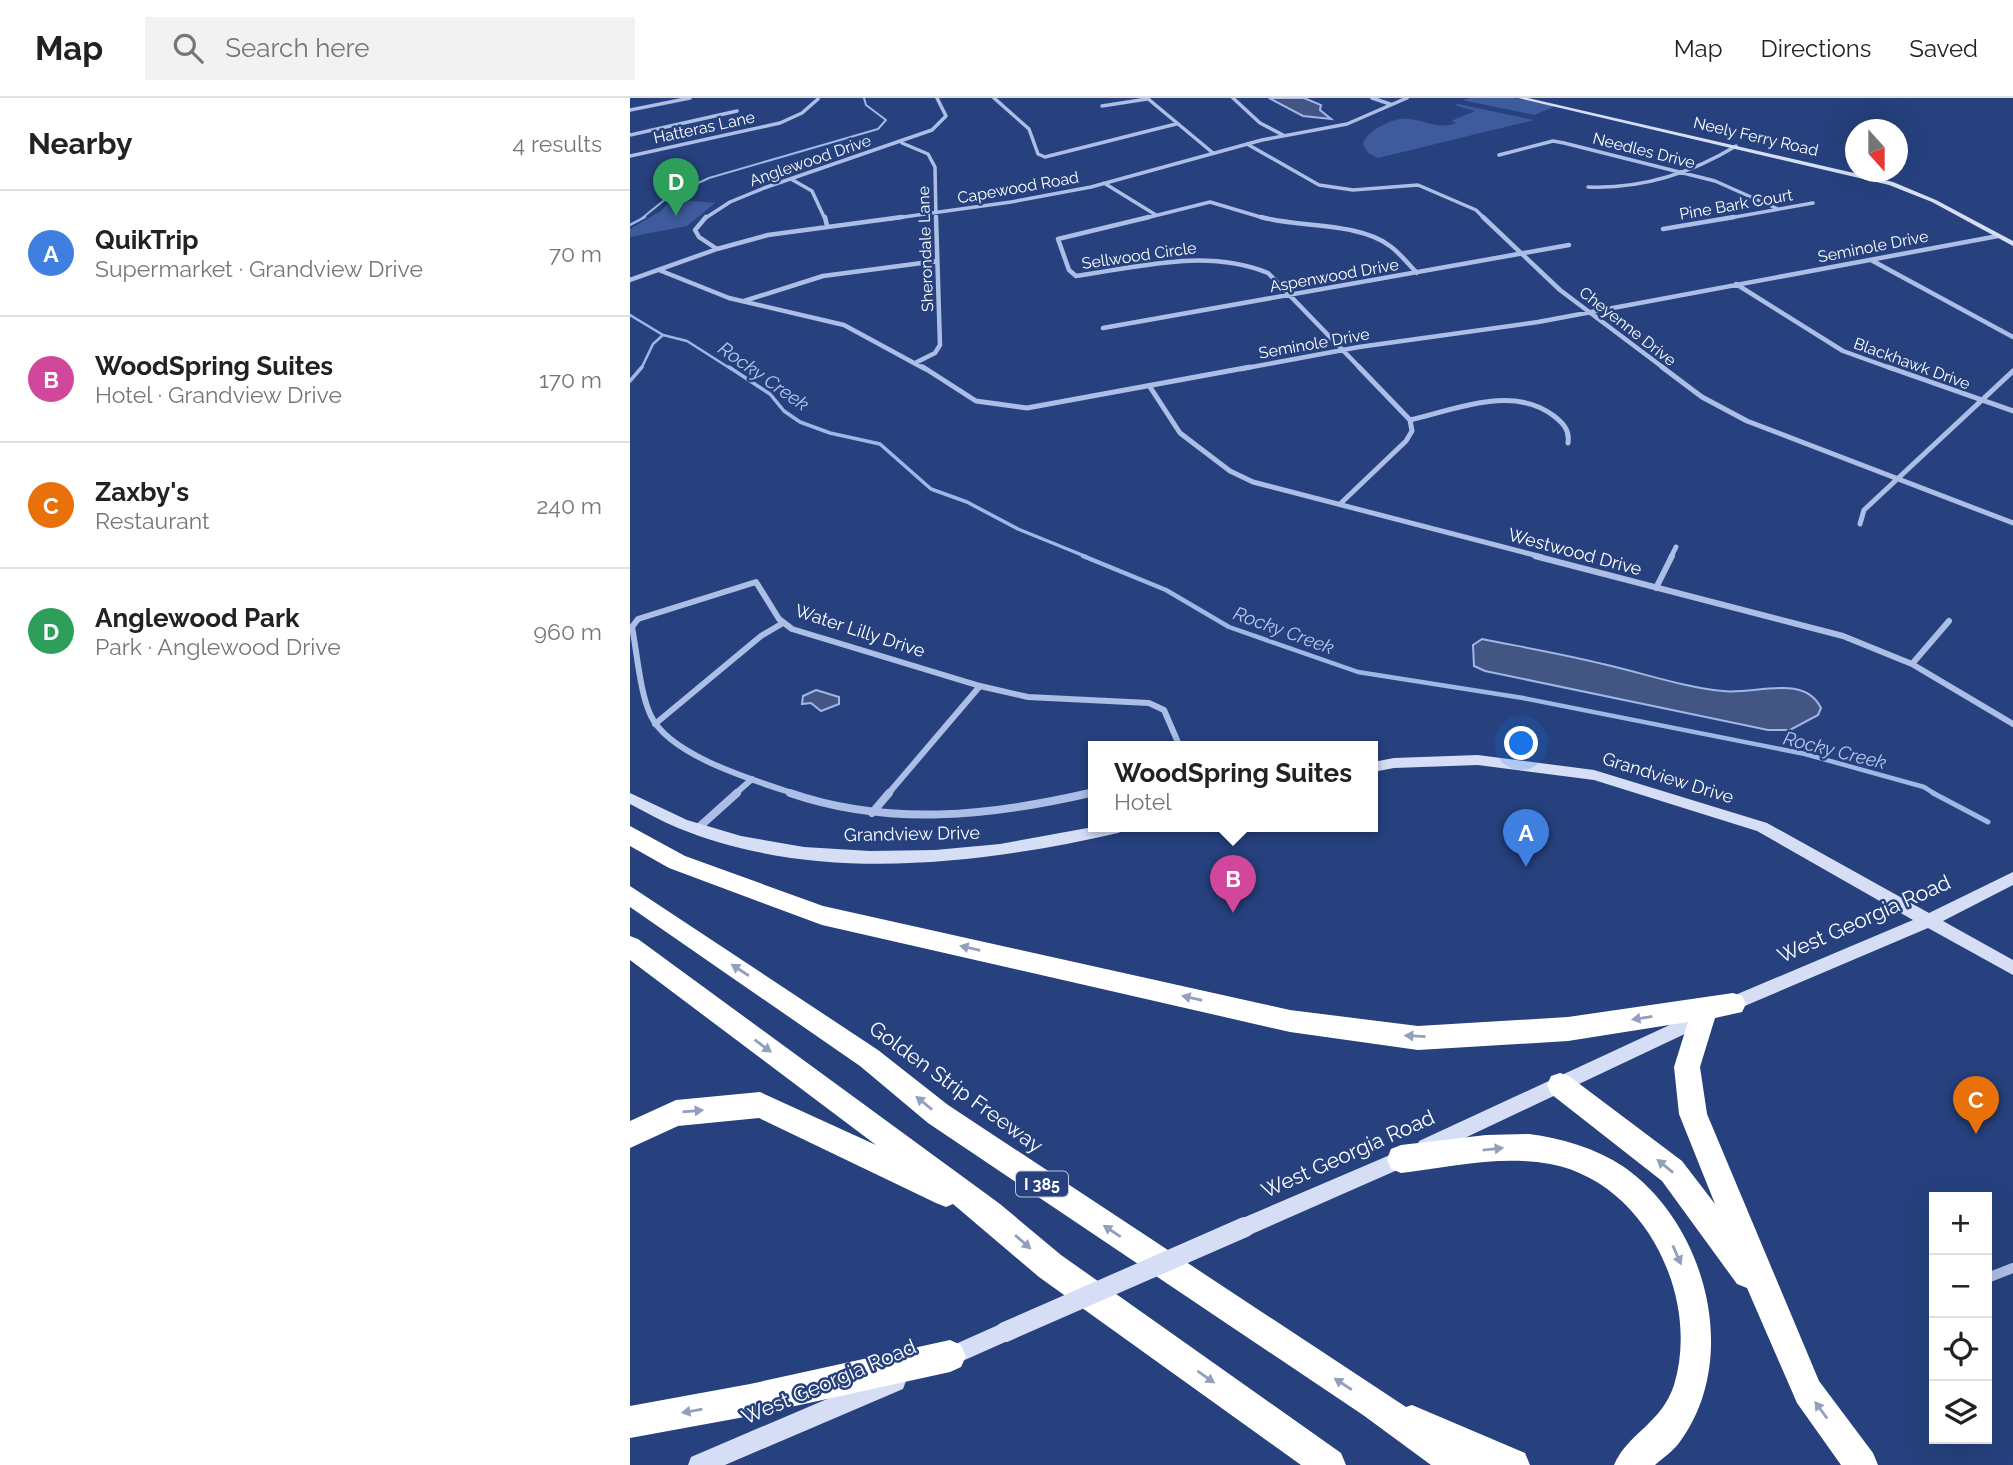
<!DOCTYPE html>
<meta charset="utf-8">
<style>
body{margin:0;font-family:Raleway,sans-serif;background:#f2f2f2;color:#222}
.controls{position:absolute;right:21px;bottom:21px;display:grid;overflow:hidden;border-radius:0px;box-shadow:0 7px 28px #0002}
.controls button{width:63px;height:63px;display:grid;place-items:center;padding:0;border:0;border-bottom:2px solid #e0e0e0;background:#fff;color:#222;font:35px sans-serif}
.compass{position:absolute;left:1215px;top:21px;width:63px;height:63px;border-radius:50%;background:#fff;box-shadow:0 7px 28px #0002;rotate:159deg}
.you{position:absolute;left:892px;top:646px;width:24px;height:24px;margin:-18px;border:5px solid #fff;border-radius:50%;background:#1a73e8;box-shadow:0 0 0 10px #1a73e833}
.badge{display:grid;place-items:center;width:46px;height:46px;border-radius:50%;background:#0b8043;color:#fff;font-size:23px;font-weight:700}
.pin{position:absolute;translate:-50% -58px;filter:drop-shadow(0 2px 4px #0008)}
.pin::after{content:'';position:absolute;top:37px;width:24px;height:21px;background:inherit;clip-path:polygon(0 0,100% 0,50% 100%)}
.popup{position:absolute;left:458px;top:643px;width:290px;height:91px;box-sizing:border-box;display:grid;place-content:center;border-radius:0px;background:#fff;filter:drop-shadow(0 2px 5px #0005);font-size:23px;white-space:nowrap;color:#767676}
.popup b{font-size:26px;color:#222}
.popup::after{content:'';position:absolute;left:50%;top:100%;margin-left:-14px;border:14px solid transparent;border-top-color:#fff}
.list{margin:0;padding:0;list-style:none}
h2{display:flex;justify-content:space-between;align-items:center;height:91px;margin:0;padding:0 28px;font-size:30px}
h2 small{font-size:23px;font-weight:400;color:#767676}
.list li{display:grid;grid-template-columns:46px 1fr auto;gap:21px;align-items:center;box-sizing:border-box;height:126px;padding:0 28px;border-top:2px solid #e0e0e0}
.list b{display:block;font-size:26px;white-space:nowrap}
.list p{margin:0;font-size:23px;white-space:nowrap;color:#767676}
.list em{font-size:23px;font-style:normal;color:#767676}
.icon{flex:none;width:38px;height:38px;fill:none;stroke:currentColor;stroke-width:2;stroke-linecap:round;stroke-linejoin:round}
.map{position:relative;flex:none;width:1383px;height:1367px;overflow:hidden}
header{display:flex;align-items:center;gap:42px;box-sizing:border-box;height:98px;padding:0 35px;background:#fff;border-bottom:2px solid #e0e0e0}
header strong{font-size:33px}
nav{display:flex;gap:38px;margin-inline-start:auto;font-size:24px}
.search{width:490px;height:63px;background:#f2f2f2;display:flex;align-items:center;gap:18px;box-sizing:border-box;padding:0 24px;border-radius:0px;color:#767676;font-size:26px}
main{display:flex}
aside{flex:1;background:#fff}
.map>svg:first-child{display:block}
.green{fill:#3e5b9d}
.water{fill:#435683;stroke:#a0b7e6;stroke-width:2}
.lines{fill:none;stroke-linecap:round;stroke-linejoin:round}
.stream-far4{stroke:#a0b7e6;stroke-width:2}
.stream-far3{stroke:#a0b7e6;stroke-width:2.5}
.stream-far2{stroke:#a0b7e6;stroke-width:3.5}
.stream-far1{stroke:#a0b7e6;stroke-width:4.5}
.stream{stroke:#a0b7e6;stroke-width:5}
.street-far5{stroke:#acbee5;stroke-width:3.5}
.street-far4{stroke:#acbee5;stroke-width:4.5}
.street-far3{stroke:#acbee5;stroke-width:5}
.street-far2{stroke:#acbee5;stroke-width:6}
.street-far1{stroke:#acbee5;stroke-width:8}
.street{stroke:#acbee5;stroke-width:10}
.secondary{fill:#d5def5;fill-rule:evenodd}
.highway{fill:#fff;fill-rule:evenodd}
.secondary-bridge{stroke:#d5def5;stroke-width:20}
.oneway{fill:#92a0be}
.labels{text-anchor:middle;stroke-width:5;stroke-linejoin:round;paint-order:stroke}
.far-street-label{font-size:16px;fill:#fff;stroke:#26417e}
.shield{fill:#26417e;stroke:#bec6d8;stroke-width:2}
.shield-label{font-size:16px;font-weight:bold;fill:#fff}
.street-label{font-size:18px;fill:#fff;stroke:#26417e}
.water-label{font-size:19px;font-style:italic;fill:#b7c8ed;stroke:#26417e}
.near-street-label{font-size:21px;fill:#fff;stroke:#26417e}
</style>
<header>
<strong>Map</strong>
<div class="search"><svg class="icon" aria-label="search" viewBox="0 0 24 24"><circle cx="10" cy="10" r="6"/><path d="M15 15l6 6"/></svg>Search here</div>
<nav><a>Map</a><a>Directions</a><a>Saved</a></nav>
</header>
<main>
<aside>
<h2>Nearby<small>4 results</small></h2>
<ul class="list">
<li><span class="badge" style="background:#3f7fe0">A</span><div><b>QuikTrip</b><p>Supermarket · Grandview Drive</p></div><em>70 m</em></li>
<li><span class="badge" style="background:#d1479c">B</span><div><b>WoodSpring Suites</b><p>Hotel · Grandview Drive</p></div><em>170 m</em></li>
<li><span class="badge" style="background:#e8710a">C</span><div><b>Zaxby's</b><p>Restaurant</p></div><em>240 m</em></li>
<li><span class="badge" style="background:#2e9e5b">D</span><div><b>Anglewood Park</b><p>Park · Anglewood Drive</p></div><em>960 m</em></li>
</ul>
</aside>
<div class="map">
<svg width="1383" height="1367" viewBox="0 0 1383 1367">
<rect width="100%" height="100%" fill="#26417e"/>
<!-- green -->
<path class="green" d="M 841,0 L 883,0 L 926,8 L 904,17 L 832,2 Z
M 828,6 L 904,22 L 748,60 L 738,55 L 733,46 C 736,34 757,23 770,21 C 790,19 806,33 826,25 L 821,23 L 845,13 L 824,7 Z
M 42,101 L 85,105 L 57,128 L 0,139 L 0,131 L 31,113 Z"/>
<!-- water -->
<path class="water" d="M 639,0 L 674,0 L 691,7 L 690,12 L 701,21 L 673,18 Z
M 852,541 C 892,549 933,556 973,566 C 1013,575 1052,589 1093,593 C 1124,597 1174,575 1191,610 L 1188,617 L 1160,632 L 1138,632 L 855,573 L 844,568 L 843,547 Z
M 186,592 L 209,599 L 209,606 L 191,613 L 181,605 L 172,606 L 173,598 Z"/>
<g class="lines">
<!-- stream-far4 -->
<path class="stream-far4" d="M 11,121 L 38,99 L 79,80 L 248,31 L 256,22 L 236,7 L 234,0"/>
<!-- stream-far3 -->
<path class="stream-far3" d="M 0,127 L 15,119
M 0,217 L 33,237 L 57,243 L 101,271
M 11,271 L 23,246 L 33,237"/>
<!-- stream-far2 -->
<path class="stream-far2" d="M 99,269 L 140,296 L 154,313 L 170,324 L 200,335 L 250,346 L 301,391 L 337,404 L 388,431 L 457,459
M 0,283 L 12,269"/>
<!-- stream-far1 -->
<path class="stream-far1" d="M 453,458 L 536,492 L 599,529 L 728,574 L 893,600 L 1175,656 L 1294,689 L 1305,696"/>
<!-- stream -->
<path class="stream" d="M 1303,695 L 1358,724"/>
<!-- street-far5 -->
<path class="street-far5" d="M 364,0 L 399,31 L 408,56 L 415,59 L 546,26
M 517,0 L 583,55
M 603,0 L 630,25 L 653,37
M 742,0 L 760,6
M 472,8 L 517,1
M 0,12 L 60,0
M 0,37 L 107,13
M 272,45 L 298,56 L 305,69 L 306,121
M 617,46 L 689,87 L 723,92 L 788,87 L 846,112 L 855,121
M 869,57 L 923,43 L 934,45 L 1085,83 L 1148,111
M 0,58 L 150,25 L 172,15 L 188,1
M 161,81 L 182,93 L 195,121
M 474,85 L 526,117
M 958,89 C 1012,91 1060,76 1106,48
M 74,121 L 100,104 L 134,90 L 302,32 L 316,18 L 307,0
M 259,121 L 381,104 L 461,89 L 632,42 L 717,26 L 777,0
M 512,121 L 580,104 L 637,121
M 1094,121 L 1183,105"/>
<!-- street-far4 -->
<path class="street-far4" d="M 76,119 L 65,132 L 69,139 L 87,151
M 195,119 L 197,128
M 519,119 L 428,141 L 439,172 L 446,178 C 510,169 576,150 638,175 L 731,271
M 631,119 C 669,130 729,124 760,148 C 770,155 778,166 787,175
M 853,119 L 930,192 L 1035,271
M 1033,131 L 1104,119
M 1241,162 L 1383,239
M 29,172 L 99,200 L 214,227 L 295,271
M 0,182 L 87,151 L 138,137 L 272,119
M 1106,186 L 1213,253 L 1263,271
M 114,203 L 193,178 L 307,163
M 473,230 L 939,147
M 287,264 L 305,255 L 310,247 L 306,119
M 611,271 L 729,249 L 908,224 L 1368,138"/>
<!-- street-far3 -->
<path class="street-far3" d="M 293,269 L 346,303 L 397,310 L 620,269
M 1032,269 L 1072,299 L 1117,323 L 1383,425
M 1258,269 L 1383,313
M 520,289 L 550,335 L 600,373 L 623,384 L 912,459
M 780,322 C 824,312 883,286 924,318 C 933,325 940,332 938,345
M 710,406 L 776,343 L 782,333 L 780,322 L 729,269
M 1230,426 L 1234,412 L 1383,273
M 1041,459 L 1046,449"/>
<!-- street-far2 -->
<path class="street-far2" d="M 905,458 L 1213,538 L 1282,566 L 1383,626
M 1026,490 L 1042,458
M 1282,566 L 1319,523
M 25,626 L 131,538 L 153,525
M 105,696 L 122,681
M 165,696 C 126,683 40,658 21,618 C 10,596 7,554 2,529 L 8,521 L 126,484 L 149,521 L 162,531 L 350,588 L 398,599 L 519,605 L 534,612 L 550,649
M 258,696 L 350,588
M 452,696 L 463,694"/>
<!-- street-far1 -->
<path class="street-far1" d="M 160,695 C 259,729 360,718 460,695
M 242,715 L 259,695
M 68,730 L 107,695"/>
<!-- street -->
<path class="street" d="M 1357,1180 L 1383,1170"/>
<!-- secondary -->
<path class="secondary" d="M 888,0 L 898,0 L 1263,84 L 1306,102 L 1383,143 L 1383,148 L 1302,104 L 1259,87 Z
M 848,657 L 964,672 L 1137,725 L 1299,815 L 1383,774 L 1383,787 L 1313,823 L 1383,862 L 1383,877 L 1298,830 L 1103,913 L 1097,915 L 1091,913 L 1089,908 L 1091,903 L 1283,822 L 1127,733 L 964,682 L 848,667 L 764,670 L 743,674 L 743,664 L 764,660 Z
M 0,695 L 57,722 L 111,738 L 174,749 L 240,753 L 305,752 L 370,746 L 463,729 L 495,729 L 493,733 L 488,735 C 348,767 185,786 48,730 C 31,723 16,714 0,706 Z
M 1072,912 L 1078,915 L 1080,920 L 1078,925 L 803,1055 L 796,1058 L 789,1055 L 787,1049 L 789,1043 Z
M 774,1051 L 781,1054 L 783,1060 L 781,1066 L 615,1139 L 608,1136 L 605,1129 L 608,1122 Z
M 375,1224 L 382,1227 L 385,1234 L 382,1241 L 319,1269 L 312,1266 L 309,1259 L 312,1252 Z
M 265,1272 L 273,1275 L 276,1283 L 273,1291 L 95,1367 L 58,1367 L 61,1359 Z"/>
<!-- highway -->
<path class="highway" d="M 0,728 L 55,758 L 193,808 L 660,912 L 788,928 L 938,919 L 1103,895 L 1112,898 L 1116,906 L 1112,914 L 1085,920 L 1070,969 L 1077,1016 L 1189,1283 L 1243,1355 L 1248,1367 L 1211,1367 L 1167,1305 L 1117,1190 L 1107,1186 L 1032,1083 L 921,996 L 917,987 L 921,978 L 930,975 L 939,978 L 1052,1063 L 1085,1106 L 1049,1016 L 1044,969 L 1058,924 L 938,943 L 788,952 L 660,934 L 192,827 L 39,770 L 0,748 Z
M 0,788 L 248,952 L 318,1007 L 776,1309 L 782,1307 L 895,1355 L 900,1367 L 801,1367 L 733,1317 L 298,1025 L 230,968 L 0,809 Z
M 0,838 L 8,841 L 370,1106 L 431,1157 L 711,1355 L 716,1367 L 671,1367 L 409,1179 L 323,1106 L 316,1109 L 306,1105 L 129,1020 L 48,1028 L 0,1050 L 0,1023 L 46,1002 L 130,994 L 246,1047 L 0,862 Z
M 899,1036 C 931,1040 966,1050 994,1069 C 1076,1126 1112,1261 1049,1345 C 1043,1353 1033,1360 1025,1367 L 984,1367 C 997,1336 1032,1325 1044,1287 C 1071,1199 1014,1083 920,1066 C 871,1057 820,1069 771,1075 L 761,1071 L 757,1061 L 761,1051 L 771,1047 L 856,1037 Z
M 320,1242 L 331,1247 L 336,1258 L 331,1269 L 320,1274 L 120,1318 L 0,1340 L 0,1308 L 120,1286 Z"/>
<!-- secondary-bridge -->
<path class="secondary-bridge" d="M 375,1234 L 615,1129"/>
</g>
<!-- one-way arrows -->
<defs><path id="oneway-solid" d="M-6-.8H1V-3.2L6.5 0L1 3.2V.8H-6Z" transform="scale(1.75)"/></defs>
<g class="oneway">
<use href="#oneway-solid" transform="translate(340 850) rotate(-167)"/>
<use href="#oneway-solid" transform="translate(110 872) rotate(-147)"/>
<use href="#oneway-solid" transform="translate(562 900) rotate(-167)"/>
<use href="#oneway-solid" transform="translate(1012 920) rotate(171)"/>
<use href="#oneway-solid" transform="translate(785 938) rotate(-177)"/>
<use href="#oneway-solid" transform="translate(133 948) rotate(37)"/>
<use href="#oneway-solid" transform="translate(294 1005) rotate(-141)"/>
<use href="#oneway-solid" transform="translate(63 1013) rotate(-5)"/>
<use href="#oneway-solid" transform="translate(863 1051) rotate(-6)"/>
<use href="#oneway-solid" transform="translate(1035 1068) rotate(-141)"/>
<use href="#oneway-solid" transform="translate(482 1133) rotate(-146)"/>
<use href="#oneway-solid" transform="translate(393 1144) rotate(41)"/>
<use href="#oneway-solid" transform="translate(1047 1157) rotate(66)"/>
<use href="#oneway-solid" transform="translate(576 1279) rotate(35)"/>
<use href="#oneway-solid" transform="translate(713 1286) rotate(-147)"/>
<use href="#oneway-solid" transform="translate(1191 1312) rotate(-126)"/>
<use href="#oneway-solid" transform="translate(62 1313) rotate(170)"/>
</g>
<g class="labels">
<!-- far-street labels -->
<g class="far-street-label">
<text transform="translate(74 29) rotate(-12)" y="6">Hatteras Lane</text>
<text transform="translate(1126 38) rotate(13)" y="6">Neely Ferry Road</text>
<text transform="translate(1014 52) rotate(14)" y="6">Needles Drive</text>
<text transform="translate(180 62) rotate(-19)" y="6">Anglewood Drive</text>
<text transform="translate(388 89) rotate(-10)" y="6">Capewood Road</text>
<text transform="translate(1106 106) rotate(-10)" y="6">Pine Bark Court</text>
<text transform="translate(1243 148) rotate(-11)" y="6">Seminole Drive</text>
<text transform="translate(295 151) rotate(-92)" y="6">Sherondale Lane</text>
<text transform="translate(509 157) rotate(-8)" y="6">Sellwood Circle</text>
<text transform="translate(704 177) rotate(-10)" y="6">Aspenwood Drive</text>
<text transform="translate(998 228) rotate(38)" y="6">Cheyenne Drive</text>
<text transform="translate(684 245) rotate(-10)" y="6">Seminole Drive</text>
<text transform="translate(1282 265) rotate(20)" y="6">Blackhawk Drive</text>
</g>
<!-- shield labels -->
<rect class="shield" x="386" y="1073.5" width="52" height="25" rx="5"/>
<g class="shield-label">
<text x="412" y="1092">I 385</text>
</g>
<!-- street labels -->
<g class="street-label">
<text transform="translate(945 454) rotate(15)" y="6">Westwood Drive</text>
<text transform="translate(230 533) rotate(18)" y="6">Water Lilly Drive</text>
<text transform="translate(1038 680) rotate(17)" y="6">Grandview Drive</text>
<text transform="translate(282 736) rotate(-1)" y="6">Grandview Drive</text>
</g>
<!-- water labels -->
<g class="water-label">
<text transform="translate(134 278) rotate(35)" y="7">Rocky Creek</text>
<text transform="translate(654 532) rotate(20)" y="7">Rocky Creek</text>
<text transform="translate(1205 652) rotate(14)" y="7">Rocky Creek</text>
</g>
<!-- near-street labels -->
<g class="near-street-label">
<text transform="translate(1234 821) rotate(-24)" y="7">West Georgia Road</text>
<text transform="translate(326 989) rotate(36)" y="7">Golden Strip Freeway</text>
<text transform="translate(718 1056) rotate(-24)" y="7">West Georgia Road</text>
<text transform="translate(199 1284) rotate(-23)" y="7">West Georgia Road</text>
</g>
</g>
</svg>
<div class="controls">
<button>+</button>
<button>−</button>
<button><svg class="icon" aria-label="locate" viewBox="0 0 24 24"><circle cx="12" cy="12" r="6"/><path d="M12 2v4M12 18v4M2 12h4M18 12h4"/></svg></button>
<button><svg class="icon" aria-label="layers" viewBox="0 0 24 24"><path d="M12 4l9 5-9 5-9-5zM3 14l9 5 9-5"/></svg></button>
</div>
<svg class="compass" viewBox="-18 -18 36 36"><path d="M0-13l5 13h-10z" fill="#e53935"/><path d="M0 13l5-13h-10z" fill="#767676"/></svg>
<div class="you"></div>
<div class="pin badge" style="left:896px;top:769px;background:#3f7fe0">A</div>
<div class="pin badge" style="left:603px;top:815px;background:#d1479c">B</div>
<div class="popup"><b>WoodSpring Suites</b>Hotel</div>
<div class="pin badge" style="left:1346px;top:1036px;background:#e8710a">C</div>
<div class="pin badge" style="left:46px;top:118px;background:#2e9e5b">D</div>
</div>
</main>
